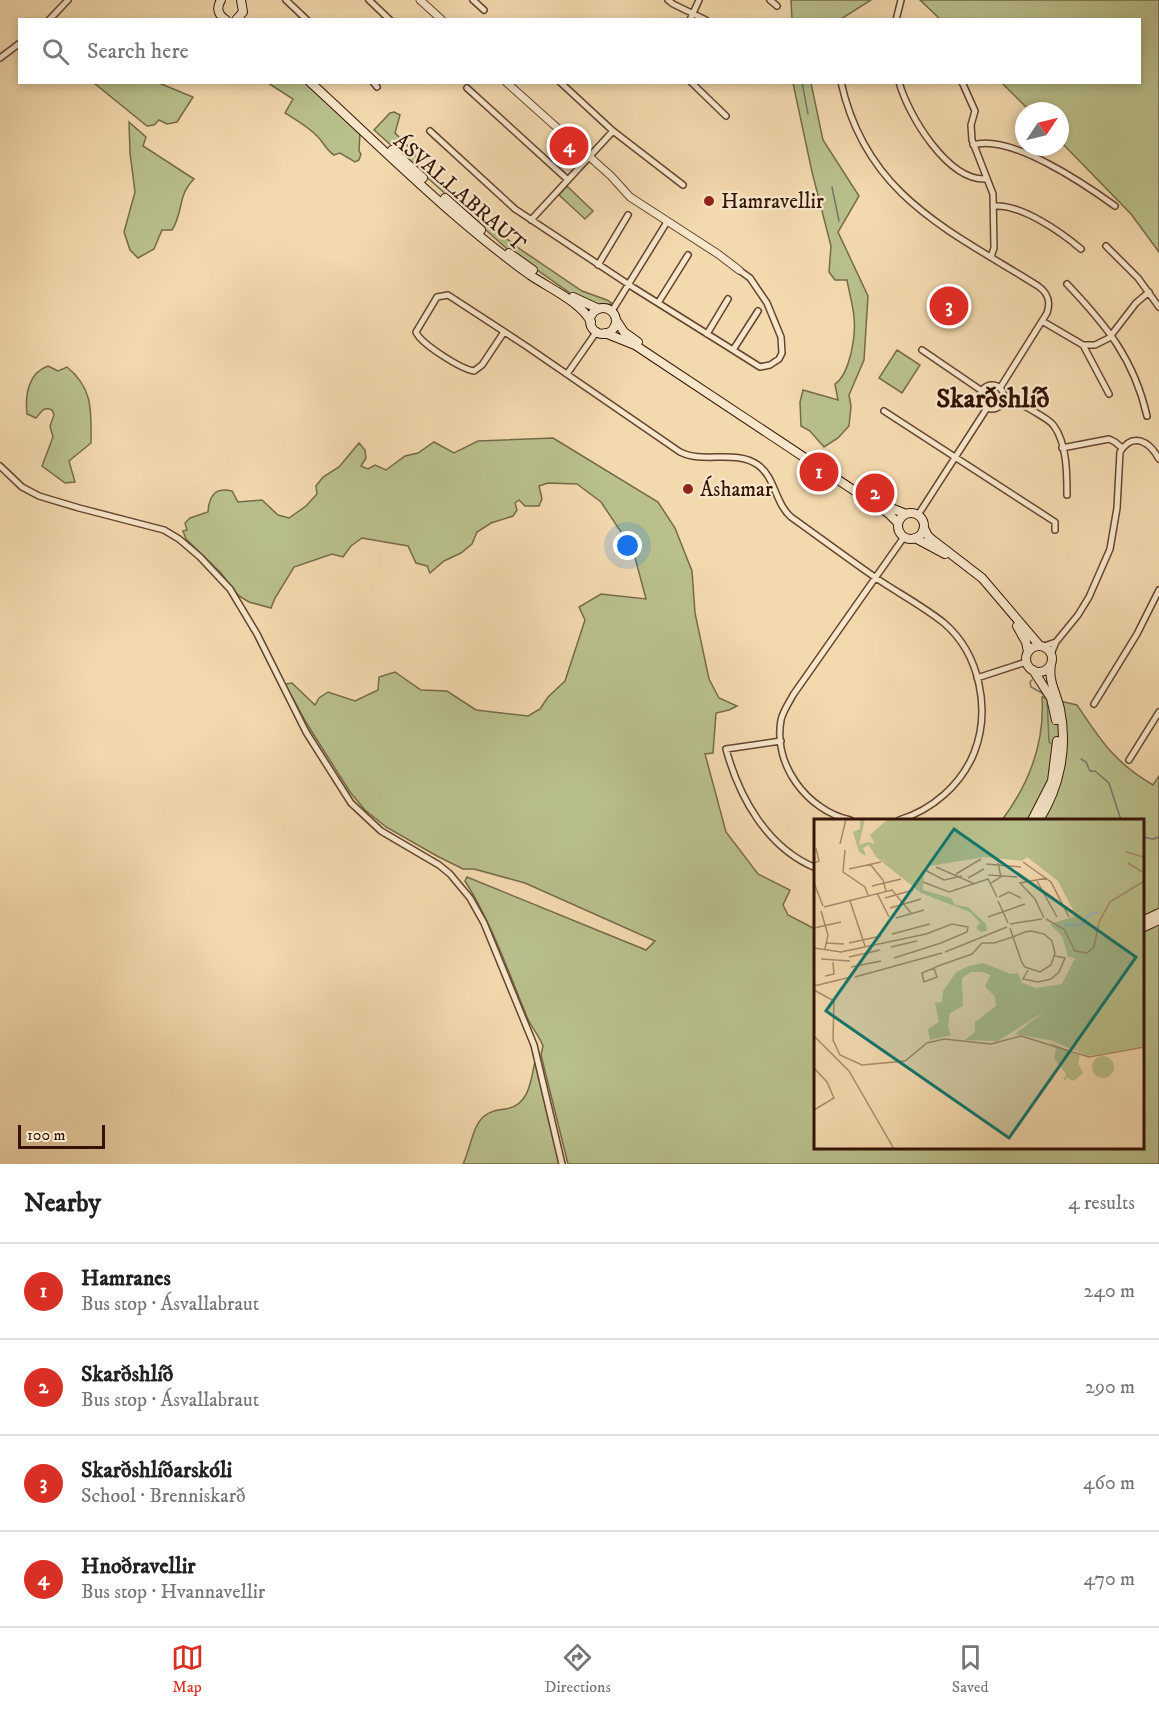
<!DOCTYPE html>
<meta charset="utf-8">
<style>
body{margin:0;font-family:"IM FELL DW Pica",serif;background:#f6f6f6;color:#222}
.compass{position:absolute;left:1015px;top:102px;width:54px;height:54px;border-radius:50%;background:#fff;box-shadow:0 3px 9px #0003;rotate:55deg}
.scale{position:absolute;left:18px;bottom:15px;width:87px;box-sizing:border-box;padding-left:6px;border:3px solid #341306;border-top:0;font-size:16px;line-height:21px;white-space:nowrap;color:#341306;-webkit-text-stroke:4px #f7e6ca;paint-order:stroke}
.you{position:absolute;left:628px;top:546px;width:21px;height:21px;margin:-15px;border:4px solid #fff;border-radius:50%;background:#1a73e8;box-shadow:0 0 0 9px #1a73e833}
.badge{display:grid;place-items:center;width:39px;height:39px;border-radius:50%;background:#d93025;color:#fff;font-size:20px;font-weight:700}
.pin{position:absolute;translate:-50% -50%;border:3px solid #fff;box-shadow:0 2px 6px #0006}
.list{margin:0;padding:0;list-style:none}
h2{display:flex;justify-content:space-between;align-items:center;height:78px;margin:0;padding:0 24px;font-size:26px}
h2 small{font-size:20px;font-weight:400;color:#767676}
.list li{display:grid;grid-template-columns:39px 1fr auto;gap:18px;align-items:center;box-sizing:border-box;height:96px;padding:0 24px;border-top:2px solid #e0e0e0}
.list b{display:block;font-size:22px;white-space:nowrap}
.list p{margin:0;font-size:20px;white-space:nowrap;color:#767676}
.list em{font-size:20px;font-style:normal;color:#767676}
.icon{flex:none;width:33px;height:33px;fill:none;stroke:currentColor;stroke-width:2;stroke-linecap:round;stroke-linejoin:round}
.map{position:relative;flex:none;width:1159px;height:1164px;overflow:hidden}
.search{position:absolute;background:#fff;box-shadow:0 3px 9px #0003;left:18px;right:18px;top:18px;height:66px;display:flex;align-items:center;gap:15px;box-sizing:border-box;padding:0 21px;border-radius:0px;color:#767676;font-size:22px}
.sheet{height:462px;background:#fff}
nav{display:flex;justify-content:space-around;align-items:center;box-sizing:border-box;height:84px;border-top:2px solid #e0e0e0;background:#fff;font-size:16px;color:#767676}
nav a{display:grid;justify-items:center;gap:3px}
nav .on{color:#d93025}
.map>svg:first-child{display:block}
.green{fill:#b9c08c;stroke:#766a49;stroke-width:1.5}
.lines{fill:none;stroke-linecap:round;stroke-linejoin:round}
.stream{stroke:#757570;stroke-width:1.5}
.minor-casing{stroke:#644430;stroke-width:8}
.tertiary-casing{stroke:#644430;stroke-width:9}
.secondary-casing{stroke:#341306;stroke-width:10}
.minor{stroke:#f7e6ca;stroke-width:5}
.tertiary{stroke:#f7e6ca;stroke-width:7}
.secondary{stroke:#f7e6ca;stroke-width:8}
.poi-dot{fill:#8f2418;stroke:#f7e6ca;stroke-width:2}
.labels{text-anchor:middle;stroke-width:4.5;stroke-linejoin:round;paint-order:stroke}
.street-label{font-size:21px;fill:#341306;stroke:#f7e6ca}
.poi-label{font-size:21px;fill:#341306;stroke:#f7e6ca;text-anchor:start}
.district-label{font-size:27px;font-weight:bold;fill:#341306;stroke:#f7e6ca}
.inset-river{fill:none;stroke:#a0b7b6;stroke-width:3}
.inset-road{fill:none;stroke:#a78a6b;stroke-width:1.5}
.view{fill:#0f766e;fill-opacity:0.15;stroke:#0f766e;stroke-width:3}
.inset-edge{fill:none;stroke:#341306;stroke-width:3}
</style>
<div class="map">
<svg width="1159" height="1164" viewBox="0 0 1159 1164">
<rect width="100%" height="100%" fill="#f3d9ae"/>
<filter id="stains"><feTurbulence type="fractalNoise" baseFrequency=".00333" numOctaves="4"/><feColorMatrix values="0 0 0 0 .2 0 0 0 0 .09 0 0 0 0 .02 0 0 0 .5 -.17"/></filter>
<radialGradient id="worn" r=".72"><stop offset=".6" stop-color="#630" stop-opacity="0"/><stop offset="1" stop-color="#630" stop-opacity=".3"/></radialGradient>
<!-- green -->
<path class="green" d="M 791,0 L 871,0 L 841,19 L 792,19 Z
M 920,0 L 1159,0 L 1159,252 L 1131,214 L 1060,141 L 1060,111 L 1030,111 L 1002,83 L 1140,82 L 1140,20 L 940,19 Z
M 94,83 L 159,83 L 193,97 L 177,122 L 167,124 L 159,120 L 154,125 L 147,126 Z
M 268,83 L 307,83 L 360,132 L 359,151 L 361,154 L 359,160 L 355,162 L 340,153 L 334,155 C 326,150 324,143 318,137 C 309,127 296,120 285,113 L 293,99 Z
M 793,83 L 811,83 L 823,140 L 859,196 L 838,232 L 868,296 L 864,360 L 849,395 L 851,406 L 849,426 L 838,438 L 824,447 L 810,431 L 801,426 L 800,402 L 803,390 L 838,400 L 835,384 C 850,374 856,335 854,317 C 853,305 849,292 847,280 L 835,280 L 829,272 L 831,246 L 812,172 Z
M 394,112 L 400,115 L 395,133 L 415,153 L 417,161 L 488,224 L 520,249 L 582,291 L 607,300 L 613,304 L 597,305 L 577,298 L 506,248 L 374,130 L 390,113 Z
M 129,122 L 146,137 L 143,146 L 194,179 C 177,196 184,211 172,230 L 162,230 L 154,249 L 138,258 L 130,250 L 124,232 L 135,192 L 130,153 Z
M 567,186 L 593,211 L 585,219 L 559,195 Z
M 897,350 L 920,365 L 902,393 L 879,378 Z
M 48,366 L 58,371 L 67,367 C 94,389 91,412 91,443 L 69,461 L 75,482 L 65,483 L 42,466 L 53,437 L 50,426 L 54,415 L 52,410 C 44,406 41,412 36,418 L 27,414 C 25,395 28,373 48,366 Z
M 553,438 L 658,502 L 675,528 L 692,571 L 695,613 L 709,679 L 719,698 L 737,706 L 729,710 L 716,713 L 713,753 L 705,754 L 726,832 L 758,874 L 790,890 L 783,905 L 788,915 L 815,929 L 816,1148 L 1142,1148 L 1142,820 L 1002,820 C 1029,784 1045,743 1042,697 L 1077,705 C 1101,741 1114,762 1153,785 L 1159,776 L 1159,1164 L 568,1164 L 541,1055 L 543,1046 C 539,1035 531,1027 527,1017 C 508,971 492,924 465,881 L 467,877 L 646,950 L 655,941 L 525,883 L 474,869 L 463,869 L 437,856 L 386,827 L 365,810 L 350,792 L 307,724 L 285,684 L 292,683 L 315,705 L 319,698 L 328,692 L 355,701 L 378,690 L 379,677 L 395,672 L 421,690 L 447,691 L 476,710 L 528,716 L 540,709 L 548,697 L 565,681 L 585,620 L 579,607 L 601,594 L 646,599 L 633,550 L 601,502 L 577,484 L 548,483 L 539,486 L 542,499 L 539,506 L 525,506 L 519,500 L 515,503 L 517,510 L 513,516 L 491,523 L 477,532 L 472,544 L 461,553 L 444,561 L 430,573 L 427,566 L 416,563 L 408,546 L 362,538 L 351,546 L 343,557 L 332,554 L 294,567 L 275,598 L 271,608 L 249,602 L 239,596 L 220,572 L 186,539 L 183,531 L 187,530 L 185,523 L 190,518 L 208,512 C 209,496 215,487 232,491 L 238,502 L 262,500 L 278,515 L 289,518 L 306,506 L 317,494 L 316,486 L 323,477 L 339,467 L 359,443 L 365,450 L 366,458 L 361,466 L 368,469 L 375,465 L 386,470 L 405,456 L 418,453 L 434,442 L 454,453 L 478,441 Z
M 535,1061 L 559,1164 L 463,1164 C 470,1150 472,1128 483,1117 C 490,1111 497,1110 505,1109 C 529,1106 531,1081 535,1061 Z"/>
<g class="lines">
<!-- stream -->
<path class="stream" d="M 802,82 L 808,114
M 832,187 L 839,221
M 1032,680 L 1030,682 L 1031,687 L 1042,693 L 1047,700 L 1049,742 L 1053,745
M 1081,759 L 1086,762 L 1090,771 L 1095,771 L 1109,783 L 1121,820
M 1142,837 L 1153,839 L 1159,837"/>
<!-- minor casing -->
<g class="minor-casing">
<path id="minor" d="M 286,0 L 307,20
M 369,0 L 390,20
M 473,0 L 484,10
M 668,0 L 673,4 L 706,20
M 770,0 L 777,6
M 49,20 L 68,0
M 690,20 L 699,0
M 896,20 L 901,0
M 0,58 L 20,43
M 373,82 L 377,87
M 560,82 L 613,131 L 683,185
M 691,82 L 726,116
M 841,82 C 866,196 949,230 1038,286 C 1048,293 1051,301 1047,313 L 1000,388
M 899,82 C 908,115 948,182 987,179
M 962,82 L 975,111 L 971,125 L 972,140 L 993,194 L 994,248 L 991,257
M 467,88 L 568,180
M 430,131 L 515,209 L 634,288 L 733,350 L 760,367 L 770,365 L 779,359 L 782,353 L 781,337 L 767,303 L 750,278 L 739,270
M 973,145 C 1010,133 1086,185 1115,206
M 994,206 C 1021,204 1061,232 1081,249
M 531,220 L 613,131
M 1106,246 L 1138,278 L 1159,307
M 598,265 L 628,215
M 1067,284 C 1106,325 1134,359 1147,416
M 658,303 L 688,255
M 612,311 L 667,222
M 1042,321 L 1083,345 L 1095,345 L 1109,338 L 1136,303 L 1149,292
M 504,332 L 482,365 L 474,371 C 461,369 421,344 416,332 L 437,297 L 448,295 L 526,346 L 680,452 C 703,464 736,449 758,465 C 775,477 775,503 791,517 C 819,537 847,558 876,578 C 898,593 923,606 944,623 C 980,654 991,710 974,753 C 961,785 932,810 899,820
M 707,334 L 728,299
M 1083,345 L 1109,394
M 733,350 L 758,311
M 922,350 L 982,391
M 567,374 L 597,331
M980 397a12 12 0 1 1 24 0a12 12 0 1 1-24 0Z
M 1004,400 C 1016,401 1025,406 1035,412 C 1041,416 1050,420 1054,426 C 1067,444 1067,474 1067,495
M 884,411 L 1055,522 L 1055,530
M 1062,448 L 1109,439 L 1115,442 L 1122,448
M 0,466 L 22,487 L 39,496 L 79,508 L 164,530 L 179,539 L 200,557 L 230,589 L 257,634 L 306,732 L 351,803 L 381,831 L 439,865 L 450,874 L 470,898 L 484,923 L 534,1045 L 562,1164
M 918,515 L 987,408
M 1044,646 L 1056,642
M 1051,654 L 1056,642 L 1078,615 L 1089,597 L 1110,549 L 1117,508 L 1120,452 C 1133,431 1150,442 1159,459
M 977,678 L 1026,662
M 1094,704 L 1137,634 L 1159,590
M 781,741 L 726,749 C 739,797 767,848 816,868
M 1129,760 L 1159,712
M 850,820 C 807,810 773,765 781,720 C 783,711 789,703 793,695 L 904,537"/>
</g>
<!-- tertiary casing -->
<g class="tertiary-casing">
<path id="tertiary" d="M 420,0 L 442,20
M 506,82 L 611,176 L 630,197 L 718,254 L 739,270"/>
</g>
<!-- secondary casing -->
<g class="secondary-casing">
<path id="secondary" d="M 221,0 C 216,8 218,15 226,20
M 236,20 L 243,12 L 241,0
M 310,82 C 382,148 451,218 530,275 C 549,288 581,302 591,322
M 392,150 L 423,178
M 445,198 L 481,230
M 509,253 L 533,270
M 573,297 L 599,309
M590 321a13 13 0 1 1 26 0a13 13 0 1 1-26 0Z
M 616,320 L 624,332 L 638,342
M 605,333 L 635,345 L 888,513 L 898,523
M 886,506 L 906,514
M898 526a13 13 0 1 1 26 0a13 13 0 1 1-26 0Z
M 924,528 L 928,536 L 934,541 L 982,578 L 1040,646
M 915,538 L 945,554
M 1017,626 L 1026,642 L 1028,652
M1026 659a13 13 0 1 1 26 0a13 13 0 1 1-26 0Z
M 1033,670 L 1051,698 L 1056,720
M 1032,820 L 1052,781 L 1057,741
M 1039,820 C 1060,787 1068,747 1060,709 C 1056,692 1048,681 1051,664
M 1142,921 L 1159,913
M 1142,928 L 1159,920"/>
</g>
<!-- minor -->
<use href="#minor" class="minor"/>
<!-- tertiary -->
<use href="#tertiary" class="tertiary"/>
<!-- secondary -->
<use href="#secondary" class="secondary"/>
</g>
<!-- markers -->
<g class="poi-dot">
<circle cx="709" cy="201" r="6"/>
<circle cx="688" cy="489" r="6"/>
</g>
<g class="labels">
<!-- street labels -->
<g class="street-label">
<text transform="translate(460 192) rotate(41)" y="7">ÁSVALLABRAUT</text>
</g>
<!-- poi labels -->
<g class="poi-label">
<text x="721" y="208">Hamravellir</text>
<text x="700" y="496">Áshamar</text>
</g>
<!-- district labels -->
<g class="district-label">
<text x="993" y="407">Skarðshlíð</text>
</g>
</g>
<!-- overview -->
<g transform="translate(814 819)">
<rect width="330" height="330" fill="#f3d9ae"/>
<path d="M 46,0 L 51,0 L 45,26 L 54,23 L 61,25 L 56,16 L 74,0 L 330,0 L 330,227 L 274,237 L 236,221 L 201,215 L 231,192 L 184,222 L 151,221 L 161,213 L 161,203 L 182,187 L 181,178 L 171,167 L 177,156 L 168,153 L 157,153 L 148,159 L 149,187 L 136,194 L 134,208 L 137,216 L 116,221 L 114,210 L 125,203 L 121,184 L 128,183 L 129,172 L 142,153 L 155,147 L 169,144 L 197,155 L 204,154 L 208,164 L 222,169 L 248,165 L 261,139 L 254,138 L 248,117 L 236,105 L 262,97 L 244,62 L 213,38 L 208,42 L 170,38 L 110,48 L 109,71 L 137,79 L 141,86 L 154,88 L 172,105 L 173,112 L 167,113 L 162,109 L 166,104 L 156,93 L 107,74 L 62,38 L 55,26 L 49,29 L 52,37 L 45,33 L 39,13 L 46,10 ZM 237,224 L 266,236 L 264,244 L 269,254 L 260,262 L 253,259 L 249,263 L 252,255 L 240,239 L 242,230 ZM278 248a11 11 0 1 1 22 0a11 11 0 1 1-22 0Z" fill="#b9c08c"/>
<path class="inset-river" d="M 250,106 L 267,106 L 275,96 L 284,93"/>
<path class="inset-road" d="M 26,25 L 32,0M 31,31 L 29,53 L 51,68 L 54,76M 312,33 L 330,38M 209,43 L 237,63 L 255,98M 0,44 L 5,42 L 2,29M 314,44 L 330,54M 56,45 L 69,61 L 72,72M 172,45 L 207,48M 122,48 L 161,65M 35,50 L 67,43M 111,51 L 130,61 L 148,57M 142,55 L 167,40M 174,56 L 203,58M 154,59 L 170,50M 223,62 L 243,98M 109,63 L 135,73 L 174,60 L 183,78M 0,64 L 9,87M 177,64 L 187,58 L 184,44M 58,67 L 87,60M 63,74 L 75,98M 185,78 L 195,73 L 207,79M 71,79 L 99,71M 36,82 L 51,127M 184,82 L 194,104M 10,88 L 78,71 L 97,94M 76,89 L 107,80M 7,92 L 14,116 L 11,130M 174,98 L 211,85M 82,99 L 110,91M 230,99 L 221,80 L 206,64 L 233,59M 232,100 L 250,110 L 261,132 L 273,134 L 280,128 L 285,103 L 296,83 L 330,62M 196,105 L 228,100M 0,109 L 27,103M 78,115 L 116,105M 12,124 L 30,125M 35,124 L 67,117M 77,128 L 103,122M 0,129 L 27,133 L 112,115 L 138,105 L 154,108 L 153,113 L 127,124 L 80,139M 131,133 L 193,108M 35,138 L 66,131M 7,140 L 36,142M 37,148 L 67,142M 120,149 L 123,158 L 110,163 L 108,154 L 120,149 L 124,147 L 158,135 L 168,124 L 180,124 L 199,118 L 211,113 L 217,112 L 230,115 L 238,122 L 241,134 L 237,146 L 226,153 L 211,148 L 208,144 L 199,118 L 196,109M 214,151 L 209,160 L 224,163 L 237,160 L 245,153 L 251,139 L 241,137M 11,157 L 20,155 L 19,143M 41,158 L 128,134M 0,167 L 37,158M 0,171 L 20,182 L 19,221 L 26,236 L 48,246 L 91,242 L 113,224 L 130,220 L 177,225 L 207,217 L 275,238 L 330,228M 0,217 L 35,252 L 80,330M 0,249 L 13,263 L 20,279 L 0,291"/>
<path class="view" d="M 140,10 L 322,138 L 195,319 L 12,192 Z"/>
<rect width="330" height="330" class="inset-edge"/>
</g>
<rect width="100%" height="100%" filter="url(#stains)"/>
<rect width="100%" height="100%" fill="url(#worn)"/>
</svg>
<svg class="compass" viewBox="-18 -18 36 36"><path d="M0-13l5 13h-10z" fill="#e53935"/><path d="M0 13l5-13h-10z" fill="#767676"/></svg>
<div class="scale">100 m</div>
<div class="you"></div>
<div class="pin badge" style="left:819px;top:472px">1</div>
<div class="pin badge" style="left:875px;top:493px">2</div>
<div class="pin badge" style="left:949px;top:306px">3</div>
<div class="pin badge" style="left:569px;top:146px">4</div>
<div class="search"><svg class="icon" aria-label="search" viewBox="0 0 24 24"><circle cx="10" cy="10" r="6"/><path d="M15 15l6 6"/></svg>Search here</div>
</div>
<section class="sheet">
<h2>Nearby<small>4 results</small></h2>
<ul class="list">
<li><span class="badge">1</span><div><b>Hamranes</b><p>Bus stop · Ásvallabraut</p></div><em>240 m</em></li>
<li><span class="badge">2</span><div><b>Skarðshlíð</b><p>Bus stop · Ásvallabraut</p></div><em>290 m</em></li>
<li><span class="badge">3</span><div><b>Skarðshlíðarskóli</b><p>School · Brenniskarð</p></div><em>460 m</em></li>
<li><span class="badge">4</span><div><b>Hnoðravellir</b><p>Bus stop · Hvannavellir</p></div><em>470 m</em></li>
</ul>
</section>
<nav>
<a class="on"><svg class="icon" aria-label="map" viewBox="0 0 24 24"><path d="M3 6l6-2 6 2 6-2v14l-6 2-6-2-6 2zM9 4v14M15 6v14"/></svg>Map</a>
<a><svg class="icon" aria-label="directions" viewBox="0 0 24 24"><path d="M12 3l9 9-9 9-9-9zM9 14v-3h6M13 9l2 2-2 2"/></svg>Directions</a>
<a><svg class="icon" aria-label="saved" viewBox="0 0 24 24"><path d="M7 4h10v16l-5-4-5 4z"/></svg>Saved</a>
</nav>
